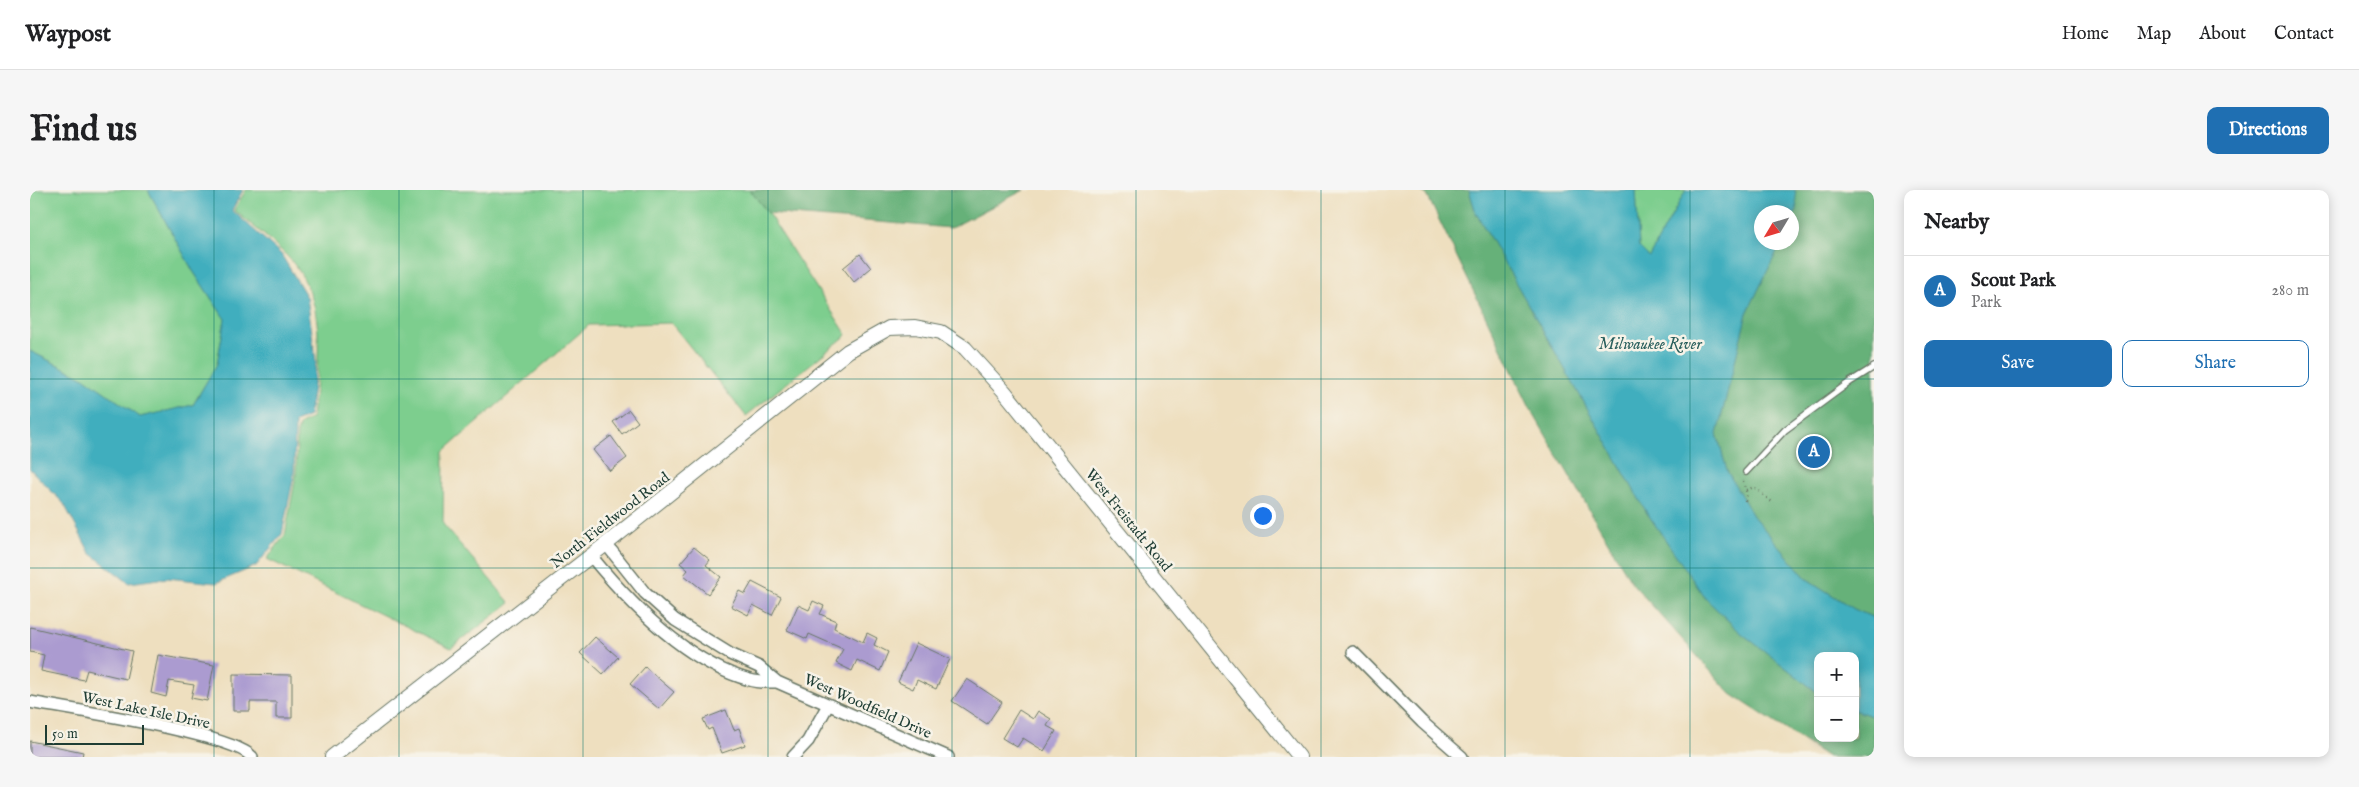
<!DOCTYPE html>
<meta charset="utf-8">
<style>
body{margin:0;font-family:"IM FELL English",serif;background:#f6f6f6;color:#202124}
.controls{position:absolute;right:15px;bottom:15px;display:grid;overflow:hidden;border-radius:10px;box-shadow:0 2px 12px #0003}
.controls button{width:45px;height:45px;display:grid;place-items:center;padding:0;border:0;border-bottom:1px solid #e0e0e0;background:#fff;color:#202124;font:25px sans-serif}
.compass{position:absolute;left:1724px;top:15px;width:45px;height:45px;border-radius:50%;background:#fff;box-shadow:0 2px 12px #0003;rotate:232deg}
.scale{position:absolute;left:15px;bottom:12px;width:99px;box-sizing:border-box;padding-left:5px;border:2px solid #1f3d34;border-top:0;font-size:14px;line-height:18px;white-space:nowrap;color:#1f3d34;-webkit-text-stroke:4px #f7f3e8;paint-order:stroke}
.you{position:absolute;left:1232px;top:325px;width:18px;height:18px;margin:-12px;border:4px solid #fff;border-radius:50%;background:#1a73e8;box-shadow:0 0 0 8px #1a73e833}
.badge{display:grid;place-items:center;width:32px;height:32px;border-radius:50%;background:#1f6fb2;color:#fff;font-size:16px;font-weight:700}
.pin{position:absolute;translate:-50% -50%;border:2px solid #fff;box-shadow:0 1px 5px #0006}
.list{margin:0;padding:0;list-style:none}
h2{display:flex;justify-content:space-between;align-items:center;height:65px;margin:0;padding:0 20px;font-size:21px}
h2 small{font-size:16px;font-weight:400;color:#757577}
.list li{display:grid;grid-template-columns:32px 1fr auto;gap:15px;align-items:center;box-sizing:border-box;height:70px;padding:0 20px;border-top:1px solid #e0e0e0}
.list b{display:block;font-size:19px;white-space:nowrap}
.list p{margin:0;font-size:16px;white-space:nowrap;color:#757577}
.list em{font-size:16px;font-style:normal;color:#757577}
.actions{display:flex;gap:10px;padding:15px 20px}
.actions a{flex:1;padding:11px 0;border:1px solid #1f6fb2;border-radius:10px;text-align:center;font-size:18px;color:#1f6fb2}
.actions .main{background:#1f6fb2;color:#fff}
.map{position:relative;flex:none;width:1844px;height:567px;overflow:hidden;border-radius:10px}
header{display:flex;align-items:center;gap:30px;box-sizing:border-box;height:70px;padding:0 25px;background:#fff;border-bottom:1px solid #e0e0e0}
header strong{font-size:24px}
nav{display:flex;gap:28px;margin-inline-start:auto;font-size:18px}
.intro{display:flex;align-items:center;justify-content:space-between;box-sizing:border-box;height:120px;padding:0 30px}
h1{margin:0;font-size:35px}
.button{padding:12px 22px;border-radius:10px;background:#1f6fb2;color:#fff;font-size:18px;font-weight:700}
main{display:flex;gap:30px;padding:0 30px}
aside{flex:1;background:#fff;border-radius:10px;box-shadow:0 2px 12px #0003}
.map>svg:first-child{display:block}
.green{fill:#7dce8e;stroke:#4e8661}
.forest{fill:#66b179;stroke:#427756}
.water{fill:#40aebe;stroke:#307679}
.building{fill:#ab9bd0}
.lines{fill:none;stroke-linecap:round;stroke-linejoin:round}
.service-casing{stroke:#677665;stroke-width:8}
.minor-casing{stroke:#677665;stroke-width:14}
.tertiary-casing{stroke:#677665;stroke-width:16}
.path{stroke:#677665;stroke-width:2.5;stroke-dasharray:1 4;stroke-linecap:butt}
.service{stroke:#fff;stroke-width:5.5}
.minor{stroke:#fff;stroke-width:11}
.tertiary{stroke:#fff;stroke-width:14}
.grid{fill:none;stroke:#0f766e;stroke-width:1;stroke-opacity:0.55}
.labels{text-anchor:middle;stroke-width:5;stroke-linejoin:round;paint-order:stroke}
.street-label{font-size:15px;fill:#1f3d34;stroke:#f7f3e8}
.water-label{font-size:16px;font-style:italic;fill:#295f5d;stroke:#f7f3e8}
</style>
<header>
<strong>Waypost</strong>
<nav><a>Home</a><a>Map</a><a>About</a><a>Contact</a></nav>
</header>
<div class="intro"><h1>Find us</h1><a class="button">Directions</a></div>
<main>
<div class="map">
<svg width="1844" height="567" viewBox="0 0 1844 567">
<rect width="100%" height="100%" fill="#f7f3e8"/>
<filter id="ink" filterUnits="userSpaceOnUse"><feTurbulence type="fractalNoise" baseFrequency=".02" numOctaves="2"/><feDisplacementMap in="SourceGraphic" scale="10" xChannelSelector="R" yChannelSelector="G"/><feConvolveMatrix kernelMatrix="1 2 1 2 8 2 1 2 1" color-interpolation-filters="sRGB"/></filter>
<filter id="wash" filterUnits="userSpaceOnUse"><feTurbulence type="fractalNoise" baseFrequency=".0096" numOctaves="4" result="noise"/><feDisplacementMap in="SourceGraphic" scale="20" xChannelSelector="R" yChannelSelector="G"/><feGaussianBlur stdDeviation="1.12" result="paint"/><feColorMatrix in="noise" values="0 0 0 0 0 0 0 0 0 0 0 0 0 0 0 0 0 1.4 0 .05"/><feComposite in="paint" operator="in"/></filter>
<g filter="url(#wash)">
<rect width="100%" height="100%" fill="#eedfbf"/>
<!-- green -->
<path class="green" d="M 0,0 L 118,0 L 163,81 L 195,129 L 187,174 L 163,215 L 110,227 L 56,189 L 0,161 Z
M 216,0 L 720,0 L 738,23 L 817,145 L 716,226 L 641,133 L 559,135 L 414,261 L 413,334 L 480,413 L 421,458 L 237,369 L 255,345 L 266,285 L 267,243 L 270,234 L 282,228 C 288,171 300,111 257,66 C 241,49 221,35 204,20 Z
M 1606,0 L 1656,0 L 1619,67 L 1609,57 Z"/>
<!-- forest -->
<path class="forest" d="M 720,0 L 994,0 L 921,38 L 738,23 Z
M 1389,0 L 1439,0 L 1446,23 L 1617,323 L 1676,409 L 1710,442 L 1788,503 L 1788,548 L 1825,548 L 1825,520 L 1844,527 L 1844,567 L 1798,567 L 1701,504 L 1602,393 L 1500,218 L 1397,5 Z
M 1765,0 L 1844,0 L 1844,428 L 1824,419 L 1777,389 L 1723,326 L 1697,281 L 1687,244 L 1717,123 L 1751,53 L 1762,52 C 1762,34 1767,19 1765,0 Z"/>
<!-- water -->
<path class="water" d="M 118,0 L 213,0 L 202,20 L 251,64 L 277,107 L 286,172 L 279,226 L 265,232 L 264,285 L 252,344 L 226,376 L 186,393 L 137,388 L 99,393 L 60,363 L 34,314 L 0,279 L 0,161 L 56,189 L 110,227 L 163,215 L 187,174 L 195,129 L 163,81 Z
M 1439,0 L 1606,0 L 1609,57 L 1619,67 L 1656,0 L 1765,0 L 1767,20 L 1762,30 L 1762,22 L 1732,22 L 1732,52 L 1751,53 L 1717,123 L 1687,244 L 1697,281 L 1723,326 L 1777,389 L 1824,419 L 1844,428 L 1844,527 L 1825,520 L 1825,466 L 1788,466 L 1788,503 L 1710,442 L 1676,409 L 1617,323 L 1446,23 Z"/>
<g id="blocks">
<!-- building -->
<path class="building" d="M 830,64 L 841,78 L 824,92 L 813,78 Z
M 599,220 L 608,232 L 592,244 L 583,232 Z
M 581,246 L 597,268 L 580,281 L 563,260 Z
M 664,357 L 680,370 L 676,375 L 691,387 L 678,404 L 654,385 L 658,380 L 650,373 Z
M 722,392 L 751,407 L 742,425 L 723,415 L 718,425 L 701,416 L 709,401 L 715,404 Z
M 783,411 L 794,416 L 790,424 L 806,431 L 804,438 L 833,452 L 837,443 L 847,448 L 844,455 L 858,462 L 850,481 L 827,470 L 822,481 L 806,473 L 813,459 L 779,444 L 777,449 L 757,440 L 768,415 L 779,420 Z
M 0,437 L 102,461 L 96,489 L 57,480 L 54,490 L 11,481 L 14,465 L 0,462 Z
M 565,447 L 588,467 L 573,484 L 550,463 Z
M 886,453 L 920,469 L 906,499 L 887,490 L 883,499 L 868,492 Z
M 128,465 L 184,475 L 177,511 L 161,508 L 164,495 L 139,491 L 136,507 L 121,503 Z
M 615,477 L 644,502 L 629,519 L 600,494 Z
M 203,484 L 262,485 L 262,528 L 246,528 L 246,512 L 220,512 L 220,521 L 203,521 Z
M 937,489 L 972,512 L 957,534 L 922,511 Z
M 696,520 L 704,540 L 709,538 L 715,555 L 692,563 L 682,538 L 678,540 L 673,529 Z
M 989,520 L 1003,529 L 1008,521 L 1021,529 L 1017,536 L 1026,541 L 1014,561 L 993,548 L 987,557 L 972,548 Z
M 0,551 L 53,562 L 52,567 L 0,567 Z"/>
</g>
</g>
<g filter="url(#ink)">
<use href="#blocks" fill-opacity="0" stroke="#677665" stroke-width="1"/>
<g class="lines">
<!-- service casing -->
<g class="service-casing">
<path id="service" d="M 1716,282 L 1755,240 L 1820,192 L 1844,177"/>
</g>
<!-- minor casing -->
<g class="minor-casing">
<path id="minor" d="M 576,354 L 615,403 L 645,430 L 700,464 L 729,477 L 747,492 L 918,567
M 561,366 C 601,415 657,473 720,490 C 728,493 738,492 747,492
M 1323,462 L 1392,532 L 1432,567
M 0,512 C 37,519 204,544 222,567
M 763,567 L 778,551 L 798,515"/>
</g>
<!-- tertiary casing -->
<g class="tertiary-casing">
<path id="tertiary" d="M 302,567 L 576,354 L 818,161 L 859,138 L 885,137 L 911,142 L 935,158 L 974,201 L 1269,567"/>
</g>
<!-- path -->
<path class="path" d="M 1713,291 L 1717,304 L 1715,311
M 1716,300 L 1724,297 L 1743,313"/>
<!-- service -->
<use href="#service" class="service"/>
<!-- minor -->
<use href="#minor" class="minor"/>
<!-- tertiary -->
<use href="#tertiary" class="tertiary"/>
</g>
</g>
<!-- grid -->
<path class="grid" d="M 184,0 L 184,567M 369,0 L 369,567M 553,0 L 553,567M 738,0 L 738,567M 922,0 L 922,567M 1106,0 L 1106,567M 1291,0 L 1291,567M 1475,0 L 1475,567M 1660,0 L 1660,567M 0,189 L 1844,189M 0,378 L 1844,378"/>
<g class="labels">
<!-- street labels -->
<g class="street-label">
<text transform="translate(580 330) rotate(-38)" y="5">North Fieldwood Road</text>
<text transform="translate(1099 330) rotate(51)" y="5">West Freistadt Road</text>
<text transform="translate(838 516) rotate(24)" y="5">West Woodfield Drive</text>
<text transform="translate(116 520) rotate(12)" y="5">West Lake Isle Drive</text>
</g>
<!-- water labels -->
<g class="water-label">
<text x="1620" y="159">Milwaukee River</text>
</g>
</g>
</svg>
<div class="controls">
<button>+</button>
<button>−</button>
</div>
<svg class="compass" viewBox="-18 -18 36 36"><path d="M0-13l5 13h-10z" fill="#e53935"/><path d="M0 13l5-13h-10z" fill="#757577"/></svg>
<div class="scale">50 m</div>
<div class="you"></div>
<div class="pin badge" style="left:1784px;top:262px">A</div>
</div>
<aside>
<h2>Nearby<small></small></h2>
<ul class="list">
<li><span class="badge">A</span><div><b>Scout Park</b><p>Park</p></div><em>280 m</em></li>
</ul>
<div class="actions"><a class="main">Save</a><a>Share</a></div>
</aside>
</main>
